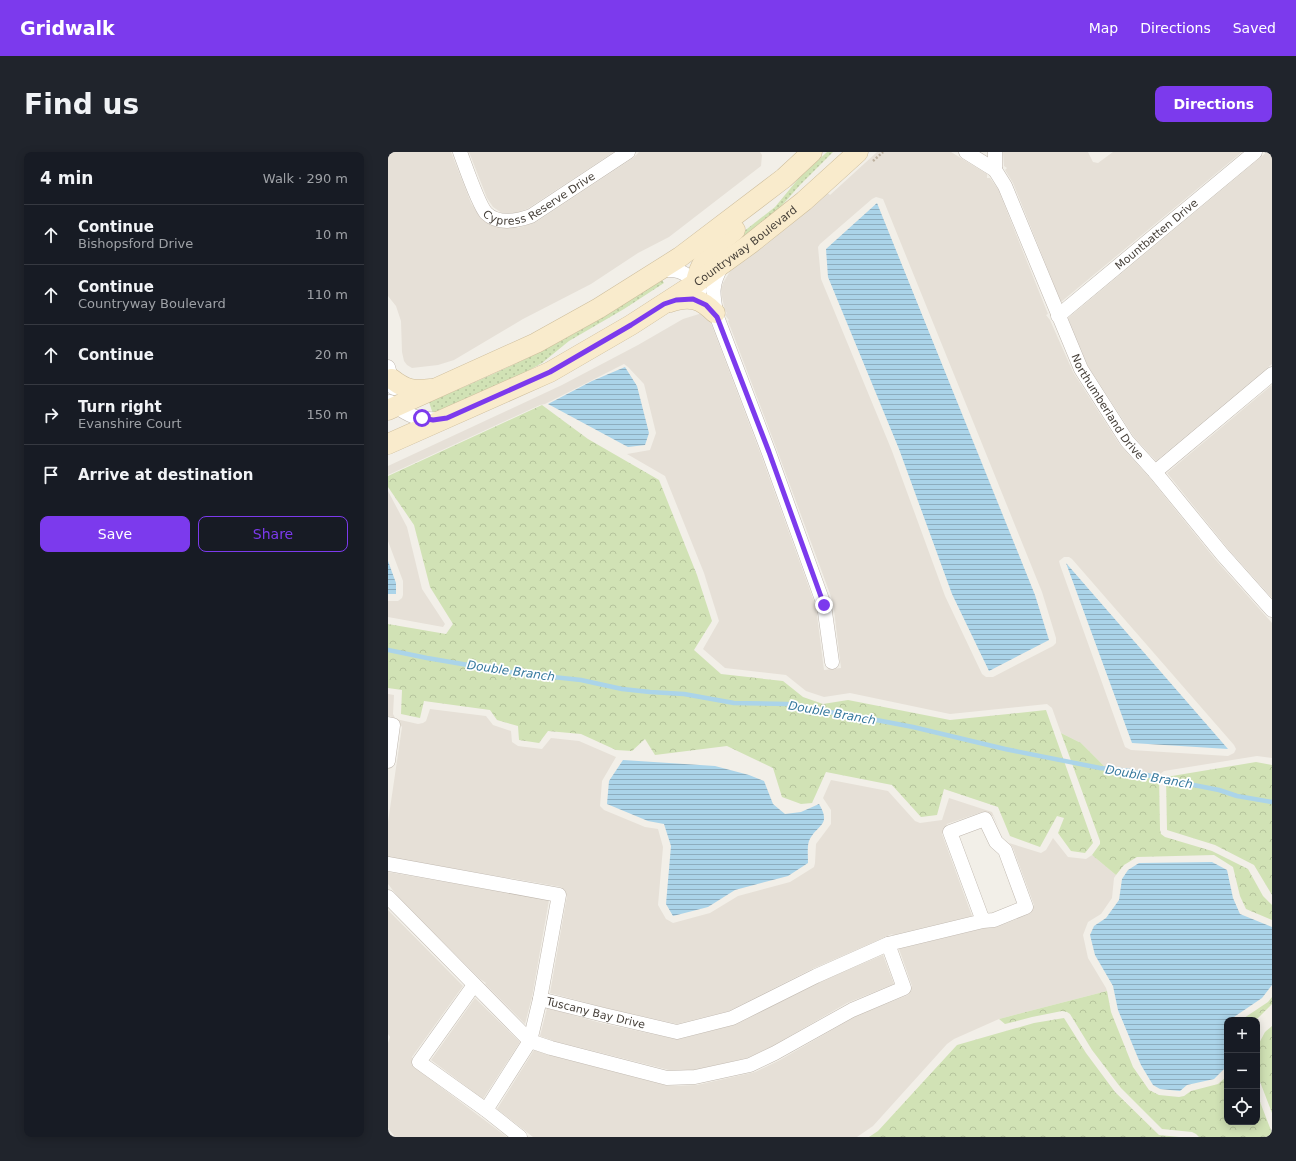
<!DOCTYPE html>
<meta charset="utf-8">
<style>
body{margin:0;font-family:"DejaVu Sans",sans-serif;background:#20242c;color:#f1f3f6}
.controls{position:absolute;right:12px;bottom:12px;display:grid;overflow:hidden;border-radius:8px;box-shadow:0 2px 10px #0003}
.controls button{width:36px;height:36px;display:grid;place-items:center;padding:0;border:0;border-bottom:1px solid #363941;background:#171b24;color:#f1f3f6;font:20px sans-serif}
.stop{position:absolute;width:12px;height:12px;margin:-9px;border:3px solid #7c3aed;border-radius:50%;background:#fff}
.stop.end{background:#7c3aed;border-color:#fff;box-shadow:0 1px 4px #0008}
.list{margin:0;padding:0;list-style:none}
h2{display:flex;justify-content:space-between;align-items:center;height:52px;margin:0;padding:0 16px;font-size:17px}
h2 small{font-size:13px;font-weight:400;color:#9ea1a6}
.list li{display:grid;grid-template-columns:26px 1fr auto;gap:12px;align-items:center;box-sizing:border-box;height:60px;padding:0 16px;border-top:1px solid #363941}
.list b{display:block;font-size:15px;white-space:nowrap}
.list p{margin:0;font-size:13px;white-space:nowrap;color:#9ea1a6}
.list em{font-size:13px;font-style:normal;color:#9ea1a6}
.actions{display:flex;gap:8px;padding:12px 16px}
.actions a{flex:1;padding:9px 0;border:1px solid #7c3aed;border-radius:8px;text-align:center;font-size:14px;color:#7c3aed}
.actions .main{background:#7c3aed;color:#fff}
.icon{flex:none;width:22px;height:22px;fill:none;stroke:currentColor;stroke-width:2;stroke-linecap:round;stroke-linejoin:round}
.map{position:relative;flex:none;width:884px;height:985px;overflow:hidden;border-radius:8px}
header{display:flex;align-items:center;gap:24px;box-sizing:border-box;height:56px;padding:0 20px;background:#7c3aed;color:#fff}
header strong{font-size:19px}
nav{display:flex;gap:22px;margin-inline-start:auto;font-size:14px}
.intro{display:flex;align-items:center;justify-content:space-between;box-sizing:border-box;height:96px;padding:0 24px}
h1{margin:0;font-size:28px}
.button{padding:10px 18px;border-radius:8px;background:#7c3aed;color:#fff;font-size:14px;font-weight:700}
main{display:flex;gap:24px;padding:0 24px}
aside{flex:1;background:#171b24;border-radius:8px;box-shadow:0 2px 10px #0003}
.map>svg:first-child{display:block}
.residential{fill:#e6e0d7;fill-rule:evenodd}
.grass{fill:url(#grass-dots)}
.forest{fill:url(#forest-crowns)}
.water{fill:url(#water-rules)}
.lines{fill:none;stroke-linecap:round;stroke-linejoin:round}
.stream{stroke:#abd4e9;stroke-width:4.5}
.street-casing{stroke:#c0b8af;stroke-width:15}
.secondary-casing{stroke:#cdbd9c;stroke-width:21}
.path{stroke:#bdb09e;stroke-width:2.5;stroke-dasharray:2 2;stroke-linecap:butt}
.street{stroke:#fff;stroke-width:14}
.secondary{stroke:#f9ebcc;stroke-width:20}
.route{stroke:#7c3aed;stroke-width:5}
.labels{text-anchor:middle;stroke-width:3.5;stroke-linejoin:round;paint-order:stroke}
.street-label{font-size:11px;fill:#453f38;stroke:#fff}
.water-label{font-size:12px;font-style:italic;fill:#397b9f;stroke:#fff}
</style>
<header>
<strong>Gridwalk</strong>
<nav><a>Map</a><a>Directions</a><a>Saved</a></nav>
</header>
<div class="intro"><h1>Find us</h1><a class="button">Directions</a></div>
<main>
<aside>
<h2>4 min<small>Walk · 290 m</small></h2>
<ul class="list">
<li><svg class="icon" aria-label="ahead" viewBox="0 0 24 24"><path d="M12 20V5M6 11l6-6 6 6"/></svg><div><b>Continue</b><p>Bishopsford Drive</p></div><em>10 m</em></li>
<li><svg class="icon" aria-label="ahead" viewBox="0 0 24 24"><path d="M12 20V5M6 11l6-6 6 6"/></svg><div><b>Continue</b><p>Countryway Boulevard</p></div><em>110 m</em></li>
<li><svg class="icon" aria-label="ahead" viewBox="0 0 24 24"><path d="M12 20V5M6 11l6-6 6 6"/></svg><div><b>Continue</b></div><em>20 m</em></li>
<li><svg class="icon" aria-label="right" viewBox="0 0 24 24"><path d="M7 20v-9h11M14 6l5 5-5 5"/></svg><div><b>Turn right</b><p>Evanshire Court</p></div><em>150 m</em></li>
<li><svg class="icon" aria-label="arrive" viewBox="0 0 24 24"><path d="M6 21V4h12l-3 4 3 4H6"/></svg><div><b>Arrive at destination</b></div></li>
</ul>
<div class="actions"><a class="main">Save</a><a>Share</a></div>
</aside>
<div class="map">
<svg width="884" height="985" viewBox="0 0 884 985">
<defs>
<pattern id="grass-dots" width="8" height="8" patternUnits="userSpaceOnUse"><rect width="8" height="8" fill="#d1e2b5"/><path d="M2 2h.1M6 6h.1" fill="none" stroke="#b5c39c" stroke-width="1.8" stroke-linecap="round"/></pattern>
<pattern id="forest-crowns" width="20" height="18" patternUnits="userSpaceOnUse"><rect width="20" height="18" fill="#d1e2b5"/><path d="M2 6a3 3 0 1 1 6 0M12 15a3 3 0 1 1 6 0" fill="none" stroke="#b5c39c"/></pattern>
<pattern id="water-rules" width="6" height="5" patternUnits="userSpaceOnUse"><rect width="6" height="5" fill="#abd4e9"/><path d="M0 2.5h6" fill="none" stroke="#8dadbe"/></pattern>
</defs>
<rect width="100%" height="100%" fill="#f2efe8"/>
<!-- residential -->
<path class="residential" d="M 0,0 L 63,0 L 83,51 L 91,64 L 107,75 L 130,76 L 148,70 L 245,6 L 251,0 L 372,0 L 374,3 L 373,14 L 281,85 L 250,101 L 203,132 L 135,167 L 66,208 L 50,213 L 24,216 L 19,213 L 16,209 L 14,200 L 13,169 L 8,154 L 0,144 Z
M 81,0 L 226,0 L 139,57 L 128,61 L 114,61 L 105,55 L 99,46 Z
M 489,0 L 563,0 L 599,22 L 599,26 L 602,26 L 610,37 L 660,162 L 658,163 L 662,168 L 685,220 L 732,293 L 761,325 L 827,407 L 884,471 L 884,606 L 869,604 L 776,619 L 771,623 L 721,619 L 693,591 L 673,581 L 664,556 L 659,552 L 562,562 L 462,541 L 436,545 L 418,539 L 398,523 L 337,516 L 315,497 L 331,469 L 316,421 L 277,324 L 239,302 L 262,298 L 268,281 L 256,232 L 240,215 L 236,212 L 157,252 L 152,253 L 0,323 L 0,314 L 174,233 L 250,193 L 295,167 L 311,162 L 316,162 L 321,168 L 324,174 L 373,303 L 428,455 L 436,518 L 453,516 L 445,450 L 389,298 L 340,169 L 341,168 L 337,163 L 339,161 L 337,159 L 334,145 L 333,138 L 335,131 L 344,116 L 438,40 L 442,43 ZM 488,45 L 495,47 L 654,440 L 668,486 L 668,491 L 665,494 L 605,525 L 598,525 L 594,522 L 557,444 L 504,299 L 433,127 L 430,95 L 432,92 L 484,47 ZM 676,405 L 681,405 L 684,407 L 846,593 L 848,597 L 846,601 L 840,604 L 743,598 L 737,595 L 672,413 L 671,409 Z
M 615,0 L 700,0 L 705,10 L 710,11 L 725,0 L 854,0 L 673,150 L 625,31 L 617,18 L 619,16 L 616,14 Z
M 879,0 L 884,0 L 884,212 L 768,309 L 746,285 L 700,214 L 680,166 Z
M 884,233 L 884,446 L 841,398 L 779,321 Z
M 0,339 L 19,375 L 34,437 L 57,472 L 55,475 L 0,465 L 0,449 L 10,449 L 14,446 L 15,443 L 15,429 L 0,389 Z
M 0,542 L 6,543 L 5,562 L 7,566 L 0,564 Z
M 42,557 L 98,564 L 105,573 L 123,579 L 124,590 L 130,594 L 154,597 L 163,586 L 191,589 L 228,605 L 214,629 L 212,654 L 216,658 L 257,675 L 270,677 L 275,695 L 270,753 L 278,767 L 285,771 L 322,761 L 350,744 L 402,730 L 426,715 L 427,711 L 428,692 L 443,672 L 443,658 L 435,646 L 443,628 L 500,639 L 527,669 L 532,671 L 554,668 L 561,646 L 604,660 L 611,676 L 605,664 L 594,660 L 559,672 L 554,682 L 584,764 L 505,783 L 504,782 L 424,817 L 341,859 L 289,872 L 218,856 L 162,841 L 179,744 L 173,735 L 0,705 L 0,670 L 14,575 L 8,567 L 30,572 L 35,571 L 38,569 Z
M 665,686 L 680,705 L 698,707 L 704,703 L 728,723 L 726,726 L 724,746 L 713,762 L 700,770 L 695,783 L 700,806 L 718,836 L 719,839 L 611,867 L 566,887 L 559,892 L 485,974 L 469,985 L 145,985 L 109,957 L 146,898 L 161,903 L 280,934 L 309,933 L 367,920 L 392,908 L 468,864 L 520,843 L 524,834 L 511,797 L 597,776 L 609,775 L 641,762 L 646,753 L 625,696 L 621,691 L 653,701 L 658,698 Z
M 0,720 L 161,748 L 144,845 L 137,872 L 97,832 L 98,831 L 92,827 L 11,746 L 0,732 Z
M 0,758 L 75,834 L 24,905 L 26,915 L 119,985 L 7,985 L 0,976 L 0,891 L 2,885 L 0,882 Z
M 495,803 L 506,832 L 459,851 L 383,895 L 359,906 L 306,918 L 281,918 L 166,889 L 152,884 L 159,856 L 213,871 L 287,887 L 292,887 L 349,872 L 432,830 Z
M 87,846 L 132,890 L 95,947 L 43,908 Z"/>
<!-- grass -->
<path class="grass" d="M 439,0 L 445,0 L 412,33 L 389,59 L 339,97 L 350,84 L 387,55 L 411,26 Z
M 274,128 L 276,131 L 236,157 L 181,189 L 154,211 L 129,225 L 45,262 L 41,250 C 84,232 127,213 169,191 C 205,172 239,150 274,128 Z"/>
<!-- forest -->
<path class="forest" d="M 154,253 L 200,287 L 271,328 L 309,423 L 324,469 L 306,498 L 333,522 L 395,529 L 415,545 L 435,552 L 460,548 L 562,568 L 658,558 L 705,691 L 697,701 L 683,699 L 670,681 L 676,666 L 669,664 L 652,695 L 622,684 L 610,655 L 556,637 L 549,663 L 533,665 L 504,633 L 438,620 L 424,651 L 413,652 L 394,645 L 385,616 L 339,594 L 267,603 L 257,587 L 244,599 L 228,598 L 193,582 L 160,579 L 151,591 L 131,588 L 130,574 L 109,568 L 102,558 L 36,549 L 32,566 L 13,562 L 14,538 L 0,536 L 0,472 L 58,482 L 65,472 L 42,435 L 26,373 L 0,335 L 0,324 Z
M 673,581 L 693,591 L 721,619 L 771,623 L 772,678 L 773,682 L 777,685 L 824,699 L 860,717 L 875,744 L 884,753 L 884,768 L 858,757 L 852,744 L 845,715 L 826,703 L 749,705 L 736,713 L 728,723 L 704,703 L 712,692 L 712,689 Z
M 868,610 L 884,613 L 884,743 L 866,713 L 827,693 L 779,678 L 778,625 Z
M 719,839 L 723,860 L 745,915 L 761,938 L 771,943 L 791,945 L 796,944 L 803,939 L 830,932 L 839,924 L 839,970 L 869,970 L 869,942 L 884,981 L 884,985 L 811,985 L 808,982 L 804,980 L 774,977 L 733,936 L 704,898 L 682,862 L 679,860 L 674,859 L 644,865 L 617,872 L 611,867 Z
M 884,845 L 884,852 L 868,868 L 853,868 L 880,850 Z
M 676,866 L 698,901 L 727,940 L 771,983 L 791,985 L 481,985 L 490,979 L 569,893 L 646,871 Z
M 884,874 L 884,961 L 869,922 L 869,895 L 877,880 Z"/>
<!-- water -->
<path class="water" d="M 489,51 L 647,443 L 661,488 L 601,519 L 564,442 L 511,297 L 440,125 L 438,97 Z
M 237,215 L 249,234 L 261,281 L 257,293 L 240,295 L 160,252 L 204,229 Z
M 0,409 L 8,431 L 8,442 L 0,442 Z
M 678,411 L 840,597 L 744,591 Z
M 235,608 L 327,614 L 361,623 L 376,629 L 385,652 L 397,662 L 413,660 L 431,652 C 444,674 429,672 421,689 C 419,694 420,705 420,711 L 400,724 L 347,738 L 320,755 L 285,764 L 278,752 L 283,694 L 276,672 L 260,669 L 219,652 L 221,629 Z
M 824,710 L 839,718 L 845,746 L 852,762 L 884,775 L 884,833 L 874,846 L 846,865 L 844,868 L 839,868 L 838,915 L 826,927 L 799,933 L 792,939 L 772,937 L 765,933 L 753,913 L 730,858 L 725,834 L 707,803 L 702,783 L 706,774 L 718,766 L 731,748 L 734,727 L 740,718 L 751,711 Z"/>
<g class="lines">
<!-- stream -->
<path class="stream" d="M 0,498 L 39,506 L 127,521 L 193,528 L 234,537 L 262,540 L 296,542 L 346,551 L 399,552 L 426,558 L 457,562 L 525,575 L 617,597 L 712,616 L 742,619 L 775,627 L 831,638 L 849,644 L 884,650"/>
<!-- street casing -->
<g class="street-casing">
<g id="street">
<path id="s1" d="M 72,0 C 77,13 90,52 98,61 C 110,73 129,69 143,64 L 240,0"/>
<path id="s2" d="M 578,0 L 607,18 L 617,34 L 693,217 L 739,289 L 767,320 L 834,402 L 884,458"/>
<path d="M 607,0 L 607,18"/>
<path d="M 334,114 C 322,134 325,144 329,165 L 381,301 L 436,453 L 444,510"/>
<path d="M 271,118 C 291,117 301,120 312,138"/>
<path id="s3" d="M 670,164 L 867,0"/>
<path d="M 0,215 L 6,236"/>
<path d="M 2,250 C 19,263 30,269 52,267"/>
<path d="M 767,320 L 884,222"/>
<path d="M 0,572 L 5,573 L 0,609"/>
<path id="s4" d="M 0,712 L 171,743 L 152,847 L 216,863 L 289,880 L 344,866 L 428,824 L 500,792"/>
<path d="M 0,745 L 142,889 L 163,896 L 279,926 L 307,925 L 362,913 L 387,901 L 464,858 L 516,836 L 500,792 L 595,769 L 606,768 L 638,755 L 617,698 L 608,690 L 597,667 L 562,680 L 595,769"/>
<path d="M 86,833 L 31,910 L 98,958 L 142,889 L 152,847"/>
<path d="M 98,958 L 132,985"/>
</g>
</g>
<!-- secondary casing -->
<g class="secondary-casing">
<g id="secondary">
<path d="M 308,131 C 311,108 329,92 347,78"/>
<path d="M 282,150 C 302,143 313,147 327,161"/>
<path d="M 4,227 C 18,238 26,239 43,237"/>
<path d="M 0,258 L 148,191 L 211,156 L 292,105 L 396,26 L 424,0"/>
<path id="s5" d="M 0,292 L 162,220 L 243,173 L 308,131 L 362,92 L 416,49 L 470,0"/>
</g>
</g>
<!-- path -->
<path class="path" d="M 485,9 L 495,0"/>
<!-- street -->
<use href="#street" class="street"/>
<!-- secondary -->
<use href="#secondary" class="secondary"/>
</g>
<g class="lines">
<!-- route -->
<path class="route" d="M 34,266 L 45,268 L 59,266 L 162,220 L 243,173 L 276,152 L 288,148 L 305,147 L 318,153 L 329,165 L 381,300 L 436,453"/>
</g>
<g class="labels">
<!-- street labels -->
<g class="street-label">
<text dy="4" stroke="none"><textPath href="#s1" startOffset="127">Cypress Reserve Drive</textPath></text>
<text dy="4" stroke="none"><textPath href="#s3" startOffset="128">Mountbatten Drive</textPath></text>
<text dy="4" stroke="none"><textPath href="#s5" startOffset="410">Countryway Boulevard</textPath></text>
<text dy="4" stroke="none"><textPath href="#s2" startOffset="297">Northumberland Drive</textPath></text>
<text dy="4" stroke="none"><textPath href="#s4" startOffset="337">Tuscany Bay Drive</textPath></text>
</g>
<!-- water labels -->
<g class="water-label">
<text transform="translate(123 519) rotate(8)" y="4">Double Branch</text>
<text transform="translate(444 561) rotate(10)" y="4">Double Branch</text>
<text transform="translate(761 625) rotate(10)" y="4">Double Branch</text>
</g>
</g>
</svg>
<div class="controls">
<button>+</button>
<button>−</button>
<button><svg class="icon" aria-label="locate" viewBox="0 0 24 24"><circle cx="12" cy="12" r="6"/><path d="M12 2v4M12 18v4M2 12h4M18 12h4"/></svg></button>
</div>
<div class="stop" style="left:34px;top:266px"></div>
<div class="stop end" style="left:436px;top:453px"></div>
</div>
</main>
